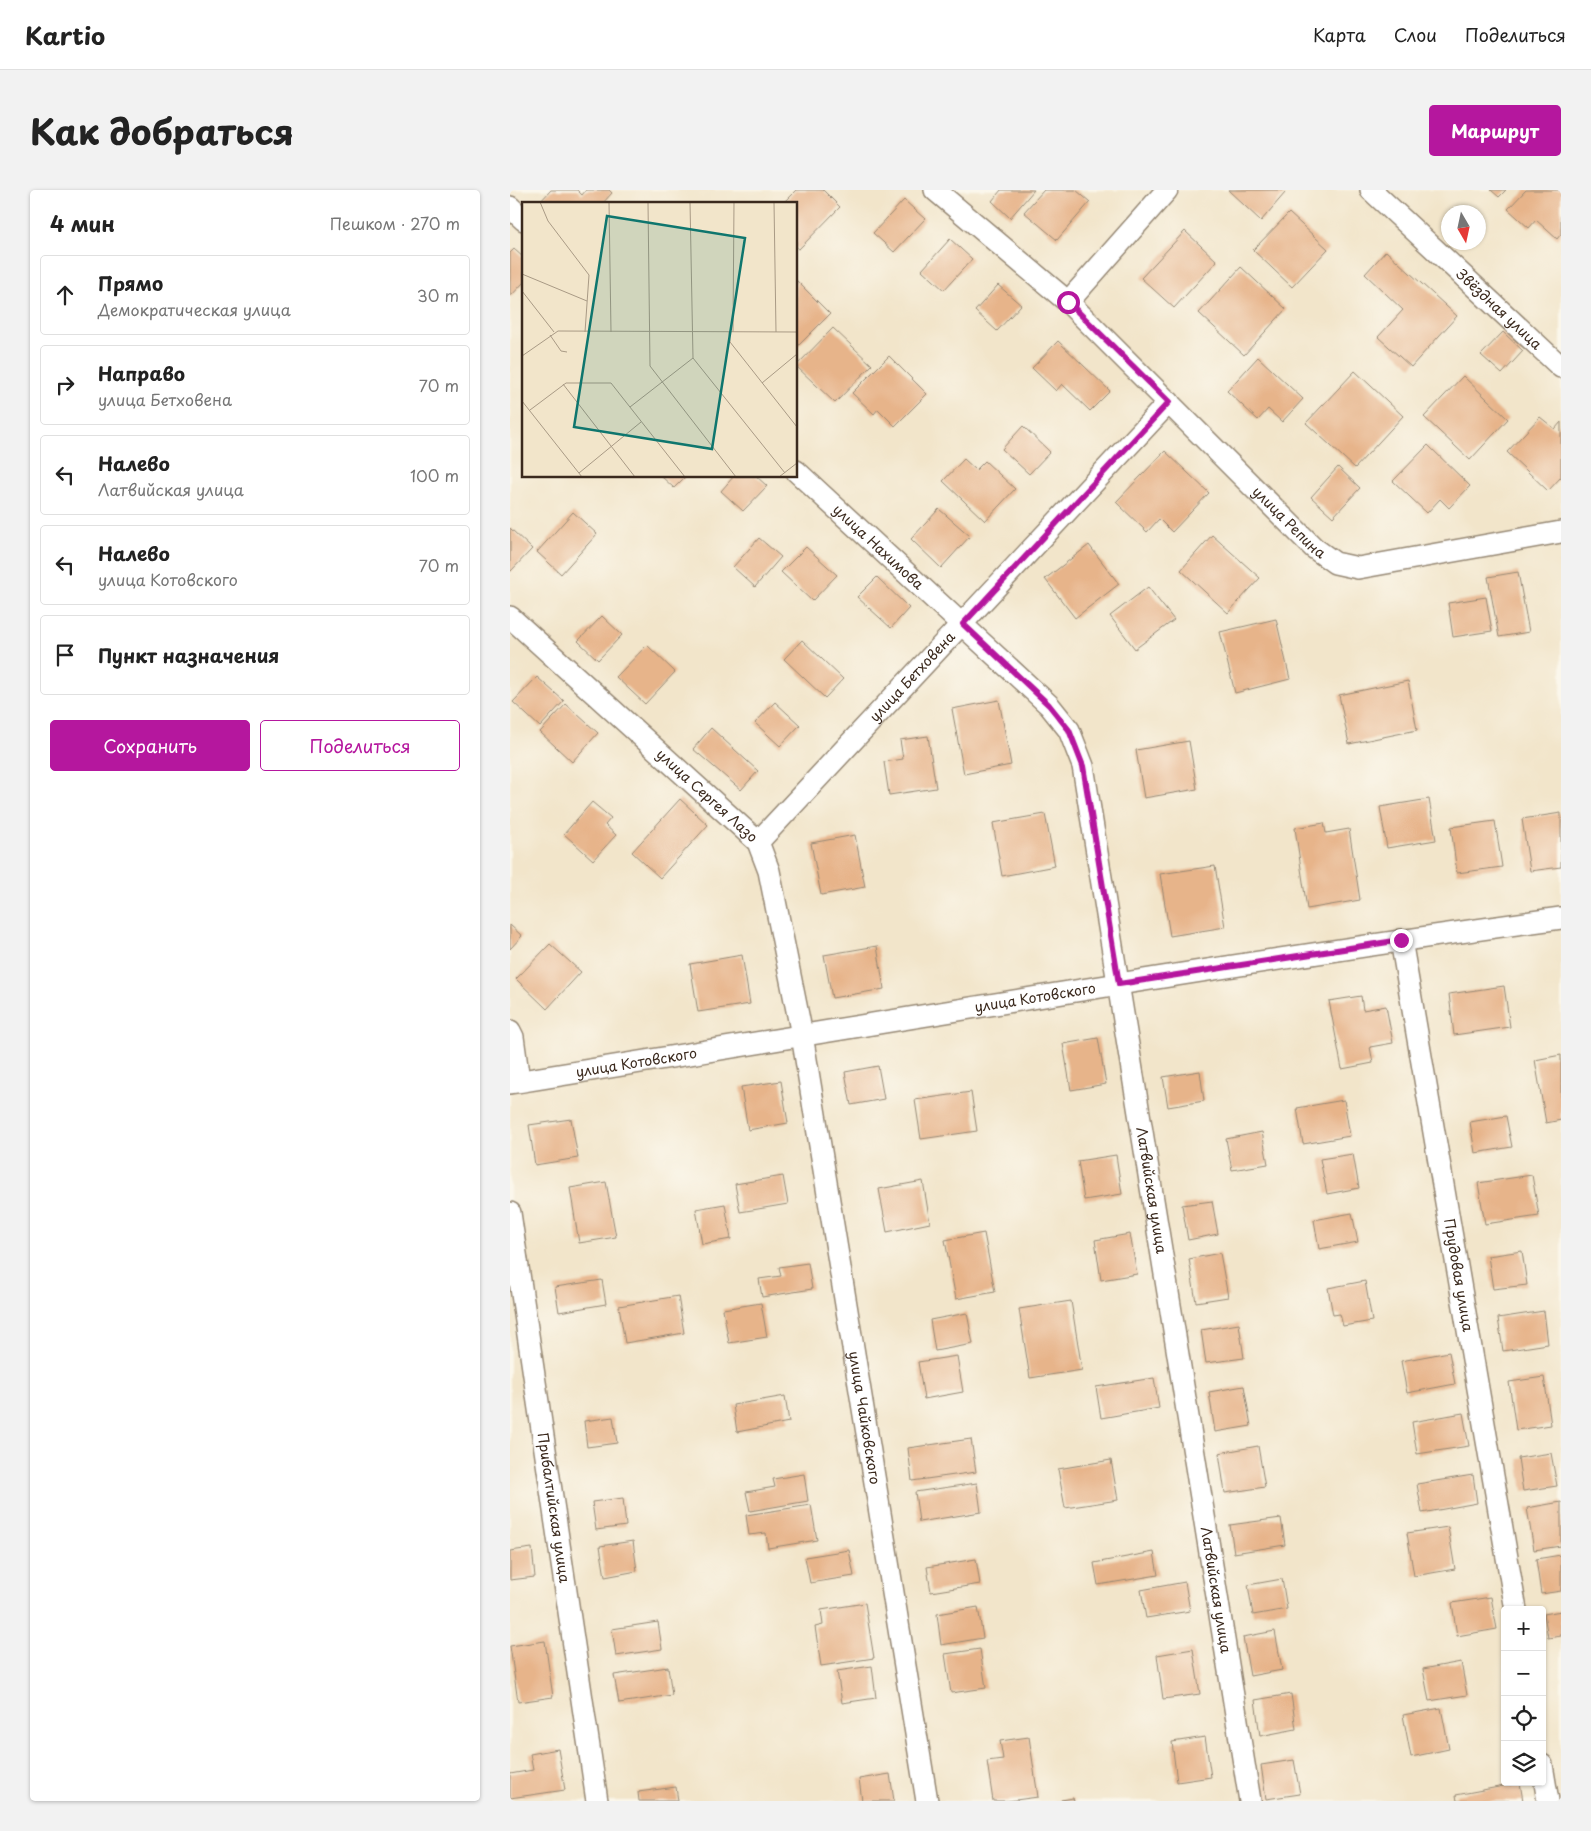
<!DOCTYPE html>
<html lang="ru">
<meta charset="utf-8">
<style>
body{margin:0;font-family:"Playpen Sans",sans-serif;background:#f2f2f2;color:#222}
.controls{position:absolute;right:15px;bottom:15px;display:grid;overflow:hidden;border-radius:5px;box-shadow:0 1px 4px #0004}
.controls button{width:45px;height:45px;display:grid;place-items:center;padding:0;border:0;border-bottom:1px solid #e0e0e0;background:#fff;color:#222;font:25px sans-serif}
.compass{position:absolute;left:931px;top:15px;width:45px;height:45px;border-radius:50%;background:#fff;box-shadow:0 1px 4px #0004;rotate:171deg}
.stop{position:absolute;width:15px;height:15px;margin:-11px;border:4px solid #b5179e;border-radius:50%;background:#fff}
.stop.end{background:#b5179e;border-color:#fff;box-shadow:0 1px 5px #0008}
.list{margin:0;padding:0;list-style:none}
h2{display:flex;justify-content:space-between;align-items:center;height:65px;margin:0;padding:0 20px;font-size:21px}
h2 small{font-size:16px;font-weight:400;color:#767676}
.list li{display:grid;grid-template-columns:32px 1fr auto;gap:15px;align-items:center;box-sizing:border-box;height:80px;margin:0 10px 10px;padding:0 10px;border:1px solid #e0e0e0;border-radius:5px}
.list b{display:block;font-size:19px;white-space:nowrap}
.list p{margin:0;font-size:16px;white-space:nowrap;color:#767676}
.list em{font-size:16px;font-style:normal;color:#767676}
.actions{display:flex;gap:10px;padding:15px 20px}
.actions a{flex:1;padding:11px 0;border:1px solid #b5179e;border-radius:5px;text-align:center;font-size:18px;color:#b5179e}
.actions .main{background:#b5179e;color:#fff}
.icon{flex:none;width:28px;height:28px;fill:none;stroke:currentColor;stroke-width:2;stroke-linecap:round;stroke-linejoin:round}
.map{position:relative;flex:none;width:1051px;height:1611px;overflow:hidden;border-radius:5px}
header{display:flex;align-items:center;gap:30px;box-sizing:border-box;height:70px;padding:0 25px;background:#fff;border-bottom:1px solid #e0e0e0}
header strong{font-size:24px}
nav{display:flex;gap:28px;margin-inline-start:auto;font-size:18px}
.intro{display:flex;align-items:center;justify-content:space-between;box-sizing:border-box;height:120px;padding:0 30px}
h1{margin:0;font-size:35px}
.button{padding:12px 22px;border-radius:5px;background:#b5179e;color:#fff;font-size:18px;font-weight:700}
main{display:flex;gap:30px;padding:0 30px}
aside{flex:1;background:#fff;border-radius:5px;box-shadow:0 1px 4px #0004}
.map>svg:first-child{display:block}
.building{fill:#e7b48a}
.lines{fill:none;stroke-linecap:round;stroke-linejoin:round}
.street-casing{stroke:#968874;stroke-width:24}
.street{stroke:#fff;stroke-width:21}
.route{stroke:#b5179e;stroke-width:6}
.labels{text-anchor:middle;stroke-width:4;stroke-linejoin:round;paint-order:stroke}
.street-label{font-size:14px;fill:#3b2a1e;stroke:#fbf7ec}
.inset-road{fill:none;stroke:#a99a85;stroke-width:1}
.view{fill:#0f766e;fill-opacity:0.15;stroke:#0f766e;stroke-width:2.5}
.inset-edge{fill:none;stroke:#3b2a1e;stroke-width:2.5}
</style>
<header>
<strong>Kartio</strong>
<nav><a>Карта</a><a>Слои</a><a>Поделиться</a></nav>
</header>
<div class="intro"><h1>Как добраться</h1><a class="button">Маршрут</a></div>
<main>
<aside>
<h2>4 мин<small>Пешком · 270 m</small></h2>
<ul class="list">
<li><svg class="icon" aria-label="ahead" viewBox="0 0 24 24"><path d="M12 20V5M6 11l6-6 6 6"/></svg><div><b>Прямо</b><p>Демократическая улица</p></div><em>30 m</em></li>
<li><svg class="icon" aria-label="right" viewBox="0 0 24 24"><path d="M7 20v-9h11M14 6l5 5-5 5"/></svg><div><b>Направо</b><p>улица Бетховена</p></div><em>70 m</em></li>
<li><svg class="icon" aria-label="left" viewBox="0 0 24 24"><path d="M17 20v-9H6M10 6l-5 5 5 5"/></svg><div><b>Налево</b><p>Латвийская улица</p></div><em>100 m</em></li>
<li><svg class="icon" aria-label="left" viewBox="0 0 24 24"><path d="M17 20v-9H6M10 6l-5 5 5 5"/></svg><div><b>Налево</b><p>улица Котовского</p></div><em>70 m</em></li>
<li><svg class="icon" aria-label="arrive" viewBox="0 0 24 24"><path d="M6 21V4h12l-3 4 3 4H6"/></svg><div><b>Пункт назначения</b></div></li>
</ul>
<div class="actions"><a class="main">Сохранить</a><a>Поделиться</a></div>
</aside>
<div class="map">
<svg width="1051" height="1611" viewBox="0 0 1051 1611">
<rect width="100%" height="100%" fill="#fbf7ec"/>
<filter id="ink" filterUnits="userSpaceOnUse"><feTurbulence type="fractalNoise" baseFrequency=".02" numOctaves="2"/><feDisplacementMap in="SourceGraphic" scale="10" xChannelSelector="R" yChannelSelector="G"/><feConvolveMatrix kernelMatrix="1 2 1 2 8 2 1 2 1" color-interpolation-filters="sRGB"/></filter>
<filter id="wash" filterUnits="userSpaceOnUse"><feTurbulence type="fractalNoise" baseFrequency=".0096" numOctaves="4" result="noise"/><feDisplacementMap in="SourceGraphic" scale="20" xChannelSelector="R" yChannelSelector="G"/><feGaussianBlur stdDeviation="1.12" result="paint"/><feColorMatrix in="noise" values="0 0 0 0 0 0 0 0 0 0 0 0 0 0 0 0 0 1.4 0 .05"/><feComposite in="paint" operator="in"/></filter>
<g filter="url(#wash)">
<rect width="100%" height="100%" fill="#f2e5ca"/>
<g id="blocks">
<!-- building -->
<path class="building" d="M 41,0 L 67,0 L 72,5 L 76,0 L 99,0 L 102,3 L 92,14 L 28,14 Z
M 286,0 L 313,0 L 330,17 L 289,59 L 286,57 L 286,14 L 272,14 Z
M 491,0 L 524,0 L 500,28 L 482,11 Z
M 534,0 L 566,0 L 580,12 L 547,50 L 514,22 Z
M 718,0 L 772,0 L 775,3 L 751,31 Z
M 981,0 L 996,0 L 989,7 Z
M 1016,0 L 1051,0 L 1051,44 L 1047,49 L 1026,30 L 1019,38 L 998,19 Z
M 394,10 L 415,29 L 384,62 L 363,43 Z
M 779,23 L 818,59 L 782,97 L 743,60 Z
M 675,41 L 707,71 L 664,118 L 631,88 Z
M 440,49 L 462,69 L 434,100 L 412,80 Z
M 4,59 L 14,68 L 14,92 L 0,107 L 0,63 Z
M 876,61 L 947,126 L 901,177 L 868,147 L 893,120 L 855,84 Z
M 731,77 L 776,119 L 734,165 L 689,123 Z
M 286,90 L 320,124 L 286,158 Z
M 488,95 L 511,115 L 487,141 L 465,121 Z
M 323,138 L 362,175 L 325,213 L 286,176 Z
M 993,142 L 1013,161 L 992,184 L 971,165 Z
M 548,151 L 600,201 L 580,221 L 552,194 L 546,201 L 522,178 Z
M 379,166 L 417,204 L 385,236 L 368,219 L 364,224 L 342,203 Z
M 748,167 L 793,209 L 772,232 L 758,219 L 748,230 L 717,201 Z
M 845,181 L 893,226 L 845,278 L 796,233 Z
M 953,186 L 998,229 L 960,270 L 914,227 Z
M 1030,227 L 1045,239 L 1051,232 L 1051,287 L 1038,301 L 997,262 Z
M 513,236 L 540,262 L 519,284 L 492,259 Z
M 918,255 L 960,296 L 939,318 L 930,309 L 917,323 L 883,291 Z
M 655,261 L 699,303 L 662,342 L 649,329 L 637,342 L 606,312 Z
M 454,269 L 466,280 L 475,271 L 505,299 L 475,331 L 433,291 Z
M 828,277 L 850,298 L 823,327 L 801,307 Z
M 151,286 L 176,286 L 164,298 Z
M 224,286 L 246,286 L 257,296 L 233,321 L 211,301 Z
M 429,319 L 460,346 L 431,378 L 401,349 Z
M 63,322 L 87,344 L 51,384 L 27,362 Z
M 0,338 L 22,359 L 0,382 Z
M 702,345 L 750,388 L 718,423 L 671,380 Z
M 249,348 L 271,367 L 245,397 L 223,377 Z
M 579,355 L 609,394 L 565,428 L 535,389 Z
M 296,357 L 327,385 L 302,411 L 271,382 Z
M 1008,382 L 1019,442 L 989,447 L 978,387 Z
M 367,387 L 399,418 L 381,438 L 347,407 Z
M 638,397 L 664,430 L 625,459 L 600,426 Z
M 976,407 L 982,441 L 943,447 L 938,413 Z
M 92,426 L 112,445 L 88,470 L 68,451 Z
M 766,429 L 780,489 L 725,503 L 710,442 Z
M 292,450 L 333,489 L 315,508 L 274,469 Z
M 137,455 L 165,482 L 135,514 L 106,487 Z
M 27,487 L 54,511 L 30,537 L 3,512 Z
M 898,491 L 907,540 L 839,554 L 829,505 Z
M 489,510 L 501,575 L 454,584 L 442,519 Z
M 265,512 L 290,535 L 270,556 L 245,533 Z
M 56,514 L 88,543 L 62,572 L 30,542 Z
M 201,538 L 248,581 L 231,600 L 183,559 Z
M 418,546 L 426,598 L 379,605 L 374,572 L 393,569 L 390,550 Z
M 679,551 L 687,599 L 634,608 L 626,560 Z
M 170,609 L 198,635 L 150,688 L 122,662 Z
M 919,609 L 926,650 L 877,658 L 870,617 Z
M 82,612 L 101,628 L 95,635 L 106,645 L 83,670 L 54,644 Z
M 1051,623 L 1051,677 L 1020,681 L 1012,629 Z
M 535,624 L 545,676 L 492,686 L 483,633 Z
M 985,631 L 992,677 L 947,683 L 941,637 Z
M 814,633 L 816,643 L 839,639 L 850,710 L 797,719 L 785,638 Z
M 345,645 L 355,697 L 311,705 L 301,653 Z
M 705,676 L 715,737 L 660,746 L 650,684 Z
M 0,735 L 12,746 L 0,759 Z
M 40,754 L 71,782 L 37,819 L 6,789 Z
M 367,756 L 374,799 L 322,808 L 314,765 Z
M 232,765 L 240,814 L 188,822 L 180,774 Z
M 994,796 L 1000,837 L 944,845 L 939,804 Z
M 851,806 L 853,820 L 876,816 L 883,853 L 860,857 L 863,873 L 832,879 L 819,811 Z
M 588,848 L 596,894 L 561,900 L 553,854 Z
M 1051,865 L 1051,930 L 1036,933 L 1025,870 Z
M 368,876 L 374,909 L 341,915 L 335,882 Z
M 690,881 L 694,911 L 658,917 L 653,887 Z
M 271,891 L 278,933 L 238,940 L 231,897 Z
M 461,902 L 467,941 L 411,949 L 405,910 Z
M 834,910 L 840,946 L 793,954 L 787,918 Z
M 996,926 L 1002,957 L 965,963 L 960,932 Z
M 61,929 L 68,968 L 25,975 L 19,935 Z
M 752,942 L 758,974 L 722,980 L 716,949 Z
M 843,964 L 849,998 L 817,1004 L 810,969 Z
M 606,965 L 612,1004 L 574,1010 L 568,971 Z
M 1022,985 L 1029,1026 L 975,1034 L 968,993 Z
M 273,986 L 278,1014 L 230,1022 L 225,994 Z
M 413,991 L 420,1033 L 377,1042 L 369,999 Z
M 96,992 L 106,1047 L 69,1053 L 60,998 Z
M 702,1011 L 708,1044 L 678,1050 L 672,1015 Z
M 215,1014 L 221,1049 L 192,1054 L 186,1019 Z
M 842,1023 L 848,1052 L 809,1059 L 804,1030 Z
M 474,1043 L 485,1102 L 446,1109 L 435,1050 Z
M 620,1044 L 627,1084 L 591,1090 L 585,1050 Z
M 1012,1061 L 1017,1095 L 983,1099 L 978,1066 Z
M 710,1063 L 718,1107 L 686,1112 L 679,1069 Z
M 298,1073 L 302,1099 L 252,1107 L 249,1089 L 271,1086 L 269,1077 Z
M 92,1090 L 96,1114 L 49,1122 L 45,1097 Z
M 855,1091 L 862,1131 L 833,1136 L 830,1124 L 823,1125 L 818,1098 Z
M 168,1106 L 174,1143 L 115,1153 L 109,1116 Z
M 561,1111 L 572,1180 L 520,1188 L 509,1119 Z
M 251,1113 L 257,1147 L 219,1153 L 213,1119 Z
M 1034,1121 L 1038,1154 L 993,1161 L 988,1128 Z
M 457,1123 L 463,1154 L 425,1161 L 420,1130 Z
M 729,1134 L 734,1168 L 696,1173 L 691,1140 Z
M 939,1162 L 945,1194 L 897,1203 L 891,1171 Z
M 447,1166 L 453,1202 L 414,1209 L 408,1172 Z
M 1034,1187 L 1041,1235 L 1006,1240 L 999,1192 Z
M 644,1188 L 649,1218 L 591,1228 L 586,1197 Z
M 734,1196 L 741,1236 L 705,1242 L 699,1202 Z
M 275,1206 L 279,1232 L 227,1242 L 223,1215 Z
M 953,1223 L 959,1256 L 907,1264 L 902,1232 Z
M 103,1227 L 107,1253 L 77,1257 L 74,1231 Z
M 461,1249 L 466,1282 L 402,1291 L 398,1258 Z
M 748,1256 L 755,1297 L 715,1303 L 709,1263 Z
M 1041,1263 L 1047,1296 L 1013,1301 L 1008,1268 Z
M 601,1270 L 608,1310 L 555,1318 L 548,1279 Z
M 294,1284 L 298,1311 L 240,1321 L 236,1302 L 265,1297 L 263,1289 Z
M 963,1285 L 967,1313 L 912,1323 L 907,1294 Z
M 467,1293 L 471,1322 L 409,1332 L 405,1302 Z
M 113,1308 L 116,1336 L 86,1340 L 82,1312 Z
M 1051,1312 L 1051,1356 L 1024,1360 L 1017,1318 Z
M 301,1315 L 307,1350 L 258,1358 L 256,1343 L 239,1345 L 236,1325 Z
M 771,1328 L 775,1355 L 724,1363 L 720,1335 Z
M 938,1337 L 945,1379 L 904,1386 L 897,1343 Z
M 123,1351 L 127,1381 L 95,1387 L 90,1356 Z
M 22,1358 L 25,1387 L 0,1390 L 0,1361 Z
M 339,1360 L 344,1386 L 300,1393 L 295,1367 Z
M 644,1362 L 648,1385 L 588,1395 L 584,1373 Z
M 1051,1365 L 1051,1401 L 1031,1404 L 1026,1369 Z
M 466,1369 L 470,1394 L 421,1402 L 417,1377 Z
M 772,1389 L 777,1419 L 743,1425 L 738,1395 Z
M 675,1392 L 680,1421 L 636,1428 L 631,1400 Z
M 981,1407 L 987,1439 L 947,1446 L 942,1413 Z
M 355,1413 L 364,1468 L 311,1476 L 305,1437 L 313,1435 L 311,1420 Z
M 468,1417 L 473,1448 L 431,1455 L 427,1424 Z
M 1051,1421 L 1051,1446 L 1038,1448 L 1034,1424 Z
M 148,1432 L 152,1459 L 106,1466 L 102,1439 Z
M 765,1441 L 772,1480 L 740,1486 L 733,1447 Z
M 35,1451 L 43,1507 L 8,1512 L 0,1456 Z
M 470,1459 L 476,1498 L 441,1503 L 435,1464 Z
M 683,1459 L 690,1504 L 653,1509 L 647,1465 Z
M 951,1472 L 957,1505 L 919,1511 L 913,1479 Z
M 362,1476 L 366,1508 L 332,1513 L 327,1481 Z
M 158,1477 L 162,1505 L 109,1513 L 104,1485 Z
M 781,1504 L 786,1539 L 750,1546 L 745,1510 Z
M 931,1518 L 939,1559 L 901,1567 L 893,1525 Z
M 519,1547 L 528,1607 L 498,1611 L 483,1611 L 477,1571 L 493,1569 L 490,1551 Z
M 695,1547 L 701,1587 L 667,1592 L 662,1552 Z
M 48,1559 L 55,1600 L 0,1608 L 0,1584 L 23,1580 L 20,1564 Z
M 784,1570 L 790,1604 L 756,1609 L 751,1575 Z
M 380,1584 L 384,1611 L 352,1611 L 349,1589 Z
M 1010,1593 L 1013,1611 L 947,1611 L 946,1605 Z
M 166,1597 L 168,1611 L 129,1611 L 128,1602 Z
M 563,1608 L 564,1611 L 551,1611 L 551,1610 Z"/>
</g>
</g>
<g filter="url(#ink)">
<use href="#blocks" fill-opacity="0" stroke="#968874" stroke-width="1"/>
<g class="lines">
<!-- street casing -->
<g class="street-casing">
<g id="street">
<path id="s1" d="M 425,0 L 558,112 L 804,358 L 825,373 L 848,378 L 1051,342"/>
<path id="s2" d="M 861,0 L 1051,177"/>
<path d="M 0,17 L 14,30"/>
<path d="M 558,112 L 657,0"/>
<path id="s3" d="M 286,281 L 539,515 L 559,540 L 573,576 L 740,1611"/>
<path id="s4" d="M 0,427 L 248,652 L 259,681 L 292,845 L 417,1611"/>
<path id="s5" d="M 248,652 L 659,212"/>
<path id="s6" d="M 891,750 L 1006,1420"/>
<path d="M 0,841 L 3,847 L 9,891"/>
<path id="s7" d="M 0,893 C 350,837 700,776 1051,728"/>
<path id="s8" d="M 0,1023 L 87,1611"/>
<path d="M 1032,1575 L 1038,1611"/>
</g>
</g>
<!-- street -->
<use href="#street" class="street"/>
</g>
</g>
<g class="lines" filter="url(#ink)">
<!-- route -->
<path class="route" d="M 558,112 L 659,212 L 453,434 L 539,515 L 559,540 L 573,576 L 609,794 L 891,750"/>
</g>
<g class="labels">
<!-- street labels -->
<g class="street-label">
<text dy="5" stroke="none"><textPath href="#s2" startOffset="175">Звёздная улица</textPath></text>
<text dy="5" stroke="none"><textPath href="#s1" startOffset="486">улица Репина</textPath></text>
<text dy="5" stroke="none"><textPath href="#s3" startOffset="112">улица Нахимова</textPath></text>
<text dy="5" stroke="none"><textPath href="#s5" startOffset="226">улица Бетховена</textPath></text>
<text dy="5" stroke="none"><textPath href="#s4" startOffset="266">улица Сергея Лазо</textPath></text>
<text dy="5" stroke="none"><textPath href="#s7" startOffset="532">улица Котовского</textPath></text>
<text dy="5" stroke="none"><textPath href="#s7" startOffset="128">улица Котовского</textPath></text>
<text dy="5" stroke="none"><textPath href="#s3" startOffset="845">Латвийская улица</textPath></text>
<text dy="5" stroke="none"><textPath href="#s6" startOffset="340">Прудовая улица</textPath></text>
<text dy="5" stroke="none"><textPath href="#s4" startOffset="921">улица Чайковского</textPath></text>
<text dy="5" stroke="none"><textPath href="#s8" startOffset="298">Прибалтийская улица</textPath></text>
<text dy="5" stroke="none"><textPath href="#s3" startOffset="1250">Латвийская улица</textPath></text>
</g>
</g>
<!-- overview -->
<g transform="translate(12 12)">
<rect width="275" height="275" fill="#f2e5ca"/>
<path class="inset-road" d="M 18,0 L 26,19 L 67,73 L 63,130M 87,0 L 89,130M 126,0 L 128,164 L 214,275M 168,0 L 171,156 L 263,271M 252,0 L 254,130M 0,72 L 65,99M 0,89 L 32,130M 207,130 L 208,140 L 275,225M 211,130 L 212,0M 28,133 L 39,149 L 45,150M 0,154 L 36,129 L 275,130M 240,181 L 275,152M 41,182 L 113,275M 0,199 L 60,275M 108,205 L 171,156M 8,208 L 44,181 L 89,181 L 163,275M 57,271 L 119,220M 257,275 L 275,261"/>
<path class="view" d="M 85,14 L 223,36 L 190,247 L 52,225 Z"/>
<rect width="275" height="275" class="inset-edge"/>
</g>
</svg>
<div class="controls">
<button>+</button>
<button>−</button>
<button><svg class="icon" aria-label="locate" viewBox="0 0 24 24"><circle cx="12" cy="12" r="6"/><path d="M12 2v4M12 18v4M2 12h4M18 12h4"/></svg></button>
<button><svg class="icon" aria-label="layers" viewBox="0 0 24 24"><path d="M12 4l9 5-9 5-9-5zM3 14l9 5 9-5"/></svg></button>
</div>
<svg class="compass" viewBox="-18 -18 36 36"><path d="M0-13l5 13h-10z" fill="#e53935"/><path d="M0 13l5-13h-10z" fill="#767676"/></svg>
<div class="stop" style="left:558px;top:112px"></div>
<div class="stop end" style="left:891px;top:750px"></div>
</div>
</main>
